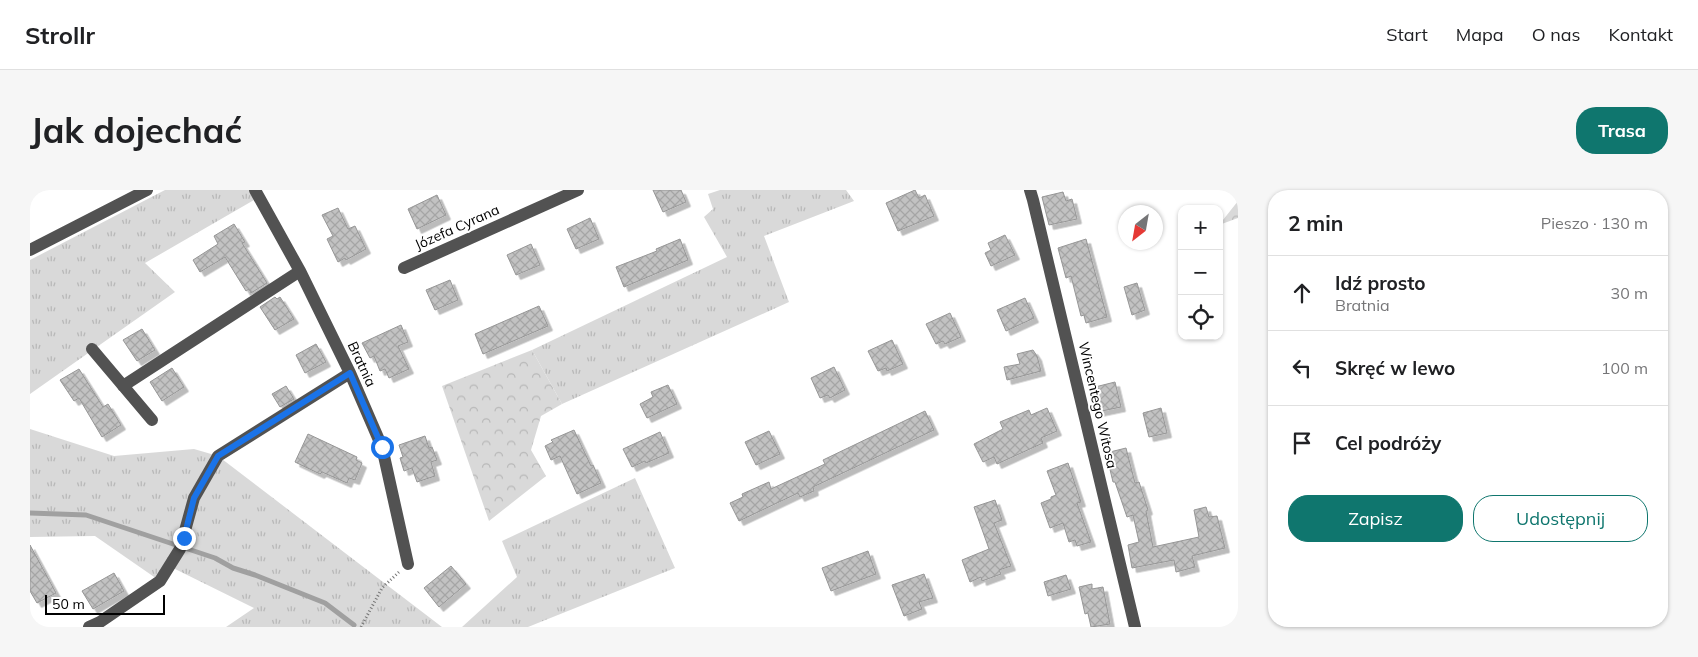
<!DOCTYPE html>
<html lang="pl">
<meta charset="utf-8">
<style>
body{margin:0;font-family:Mulish,sans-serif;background:#f6f6f6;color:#202124}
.controls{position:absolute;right:15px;top:15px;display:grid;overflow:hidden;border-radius:10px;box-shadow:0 1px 4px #0004}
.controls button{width:45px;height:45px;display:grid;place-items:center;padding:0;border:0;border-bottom:1px solid #e0e0e0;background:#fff;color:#202124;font:25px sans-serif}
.compass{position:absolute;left:1088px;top:15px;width:45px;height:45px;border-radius:50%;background:#fff;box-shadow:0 1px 4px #0004;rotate:211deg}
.scale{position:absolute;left:15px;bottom:12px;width:120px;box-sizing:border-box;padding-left:5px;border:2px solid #000;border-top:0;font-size:14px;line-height:18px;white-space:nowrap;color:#000;-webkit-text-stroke:4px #fff;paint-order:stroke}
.stop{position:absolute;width:15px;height:15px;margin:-11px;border:4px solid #1a73e8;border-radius:50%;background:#fff}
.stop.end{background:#1a73e8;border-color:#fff;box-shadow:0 1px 5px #0008}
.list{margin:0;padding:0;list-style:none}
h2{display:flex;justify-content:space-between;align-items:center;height:65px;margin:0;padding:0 20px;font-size:21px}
h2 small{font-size:16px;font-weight:400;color:#757577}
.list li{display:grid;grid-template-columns:32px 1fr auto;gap:15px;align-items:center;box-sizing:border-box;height:75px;padding:0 20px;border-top:1px solid #e0e0e0}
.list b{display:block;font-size:19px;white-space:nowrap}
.list p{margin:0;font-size:16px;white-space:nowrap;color:#757577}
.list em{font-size:16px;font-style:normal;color:#757577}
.actions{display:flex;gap:10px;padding:15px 20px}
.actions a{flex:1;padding:11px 0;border:1px solid #0f766e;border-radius:20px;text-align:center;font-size:18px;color:#0f766e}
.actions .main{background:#0f766e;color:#fff}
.icon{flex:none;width:28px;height:28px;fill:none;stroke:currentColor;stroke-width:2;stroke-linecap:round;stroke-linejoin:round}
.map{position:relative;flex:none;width:1208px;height:437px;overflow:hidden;border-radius:20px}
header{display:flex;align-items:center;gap:30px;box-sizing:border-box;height:70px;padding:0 25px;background:#fff;border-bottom:1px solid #e0e0e0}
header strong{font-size:24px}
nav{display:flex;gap:28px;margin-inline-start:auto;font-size:18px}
.intro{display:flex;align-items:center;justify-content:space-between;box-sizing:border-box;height:120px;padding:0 30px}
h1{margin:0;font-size:35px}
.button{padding:12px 22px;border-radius:20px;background:#0f766e;color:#fff;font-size:18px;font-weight:700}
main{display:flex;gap:30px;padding:0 30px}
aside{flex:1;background:#fff;border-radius:20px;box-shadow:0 1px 4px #0004}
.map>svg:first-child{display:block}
.grass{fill:url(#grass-tufts)}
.forest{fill:url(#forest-crowns)}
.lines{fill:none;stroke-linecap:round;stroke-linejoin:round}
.stream{stroke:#a0a0a0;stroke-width:5}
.building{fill:url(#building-cross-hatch);stroke:#969696;filter:url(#shadow)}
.path{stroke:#747474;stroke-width:3;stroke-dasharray:1 2.5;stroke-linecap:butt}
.minor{stroke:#525252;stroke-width:12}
.route{stroke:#1a73e8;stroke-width:6}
.labels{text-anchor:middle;stroke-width:4;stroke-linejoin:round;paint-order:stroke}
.street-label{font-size:14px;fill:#000;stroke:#fff}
</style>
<header>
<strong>Strollr</strong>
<nav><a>Start</a><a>Mapa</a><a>O nas</a><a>Kontakt</a></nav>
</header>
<div class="intro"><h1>Jak dojechać</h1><a class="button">Trasa</a></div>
<main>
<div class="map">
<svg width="1208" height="437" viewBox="0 0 1208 437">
<defs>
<pattern id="grass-tufts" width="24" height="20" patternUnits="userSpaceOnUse" patternTransform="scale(1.25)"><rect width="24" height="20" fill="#d9d9d9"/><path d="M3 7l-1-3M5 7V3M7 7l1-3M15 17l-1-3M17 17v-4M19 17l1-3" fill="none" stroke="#b8b8b8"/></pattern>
<pattern id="forest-crowns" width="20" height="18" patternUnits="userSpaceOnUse" patternTransform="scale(1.25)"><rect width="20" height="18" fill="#d9d9d9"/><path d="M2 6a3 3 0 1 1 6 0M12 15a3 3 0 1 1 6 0" fill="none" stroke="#b8b8b8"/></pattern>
<pattern id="building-cross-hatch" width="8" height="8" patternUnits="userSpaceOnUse" patternTransform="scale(1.25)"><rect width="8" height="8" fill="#c2c2c2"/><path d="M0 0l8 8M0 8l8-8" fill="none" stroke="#a5a5a5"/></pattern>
<filter id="shadow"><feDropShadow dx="4.5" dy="4.5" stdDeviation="0" flood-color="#0004"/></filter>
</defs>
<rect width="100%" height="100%" fill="#fff"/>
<!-- grass -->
<path class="grass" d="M 135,0 L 219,0 L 224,10 L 115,73 L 145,102 L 0,204 L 0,70 Z
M 690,0 L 816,0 L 824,11 L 734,46 L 759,112 L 532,214 L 502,160 L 697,67 L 674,27 L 683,19 L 678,4 Z
M 0,239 L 84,266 L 164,259 L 188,266 L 412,437 L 196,437 L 224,418 L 143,378 L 130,391 L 65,346 L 0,347 Z
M 605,288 L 645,378 L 498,437 L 432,437 L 487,387 L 472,351 Z"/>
<!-- forest -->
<path class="forest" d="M 1208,11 L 1208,28 L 1189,35 Z
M 502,160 L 532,214 L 511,226 L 501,260 L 516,286 L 459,331 L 412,196 Z"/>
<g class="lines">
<!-- stream -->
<path class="stream" d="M 0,323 L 56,325 L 185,368 L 203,378 L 225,385 L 295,413 L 324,435"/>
</g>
<!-- building -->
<path class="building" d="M 623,0 L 651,0 L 656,12 L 633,22 Z
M 885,0 L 889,8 L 895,5 L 904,26 L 868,41 L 856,13 Z
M 1033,2 L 1036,11 L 1042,9 L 1047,29 L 1019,35 L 1012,7 Z
M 407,5 L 416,25 L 387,39 L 378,19 Z
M 308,18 L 318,39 L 325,36 L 336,59 L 316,70 L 315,68 L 308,72 L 297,49 L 303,46 L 292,25 Z
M 560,28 L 569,49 L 546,59 L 537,39 Z
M 204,34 L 215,52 L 212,53 L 237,93 L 221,103 L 219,99 L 216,101 L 195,67 L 170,82 L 163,70 L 188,54 L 184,46 Z
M 975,45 L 985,65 L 961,76 L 955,63 L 961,60 L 958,53 Z
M 650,49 L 658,70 L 594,97 L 586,77 L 627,61 L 626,59 Z
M 1056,49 L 1077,127 L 1056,133 L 1054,125 L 1051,126 L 1041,86 L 1036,88 L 1028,58 Z
M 501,54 L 510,75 L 486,85 L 477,65 Z
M 420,90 L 428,110 L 405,120 L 396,100 Z
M 1107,93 L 1115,120 L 1102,125 L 1094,97 Z
M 245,107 L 247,109 L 250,107 L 264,129 L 245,140 L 230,117 Z
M 995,108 L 1004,128 L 976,141 L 967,120 Z
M 509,116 L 518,136 L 453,164 L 445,144 Z
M 920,123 L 931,147 L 915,154 L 913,151 L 906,154 L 896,134 Z
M 371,135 L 378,152 L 368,156 L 379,179 L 359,188 L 355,179 L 350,181 L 344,166 L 340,168 L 332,153 Z
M 112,139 L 125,160 L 107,171 L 93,150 Z
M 862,150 L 873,174 L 857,181 L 856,178 L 848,181 L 838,161 Z
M 286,154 L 296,172 L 275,183 L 266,165 Z
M 1003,160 L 1007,166 L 1011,181 L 977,190 L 974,177 L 990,174 L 987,164 Z
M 804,177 L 815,200 L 800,208 L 798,205 L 790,208 L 781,188 Z
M 142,178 L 154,197 L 132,211 L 120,192 Z
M 49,179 L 73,217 L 78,214 L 91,235 L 72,247 L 49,208 L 44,211 L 30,190 Z
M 1085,192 L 1091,217 L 1067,222 L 1061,198 Z
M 638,195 L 647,214 L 617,228 L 610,214 L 623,207 L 621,202 Z
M 256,196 L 264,209 L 250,217 L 242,204 Z
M 1017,218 L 1027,241 L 1011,248 L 1013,253 L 967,274 L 964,267 L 953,272 L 944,254 L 973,239 L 970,232 L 999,220 L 1001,225 Z
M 1131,218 L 1137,243 L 1119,247 L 1113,223 Z
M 895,221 L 904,240 L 783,297 L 784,301 L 770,307 L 768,303 L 709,331 L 700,313 L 713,307 L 712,304 L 739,292 L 741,299 L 795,274 L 793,270 Z
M 544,240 L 561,276 L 563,275 L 571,293 L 547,304 L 530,266 L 521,270 L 515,256 L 523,252 L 521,250 Z
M 739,241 L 750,264 L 726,275 L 715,252 Z
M 630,242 L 639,263 L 616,273 L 615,271 L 602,277 L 593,259 Z
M 278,244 L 327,267 L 326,270 L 332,273 L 325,290 L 319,288 L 317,293 L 292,282 L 290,284 L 265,272 Z
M 395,246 L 399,258 L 402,257 L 407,270 L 401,272 L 405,286 L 387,292 L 382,278 L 374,281 L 370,268 L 373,267 L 369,255 Z
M 1096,258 L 1105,293 L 1109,292 L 1118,320 L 1116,321 L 1123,357 L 1169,347 L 1164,320 L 1176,317 L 1179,327 L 1187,326 L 1195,358 L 1162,366 L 1165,377 L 1146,382 L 1144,370 L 1102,378 L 1098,355 L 1109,352 L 1103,325 L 1097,327 L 1085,292 L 1083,292 L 1076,263 Z
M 1038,273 L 1051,312 L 1047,313 L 1061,352 L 1047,356 L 1045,350 L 1039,352 L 1033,333 L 1020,338 L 1011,313 L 1021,309 L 1021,307 L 1026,305 L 1017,281 Z
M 965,310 L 972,330 L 964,333 L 981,376 L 969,380 L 971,384 L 952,391 L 951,387 L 940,392 L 932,370 L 959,359 L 944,317 Z
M 0,355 L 26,403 L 7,413 L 0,401 Z
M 838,361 L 846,384 L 801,401 L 792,378 Z
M 421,376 L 436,394 L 409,417 L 394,398 Z
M 84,383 L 94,401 L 63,419 L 52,401 Z
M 894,384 L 903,408 L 889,412 L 892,419 L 874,426 L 862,395 Z
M 1036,385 L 1041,399 L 1018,406 L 1014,392 Z
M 1062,394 L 1062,399 L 1073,397 L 1080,434 L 1061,437 L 1058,423 L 1055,424 L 1049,397 Z"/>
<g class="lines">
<!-- path -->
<path class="path" d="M 331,437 L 352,398 L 369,382"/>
<!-- minor -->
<path class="minor" d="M 225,0 L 270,81 L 320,183 L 352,257 L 378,374
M 1000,0 L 1003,10 L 1105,437
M 0,60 L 117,0
M 374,78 L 548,0
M 62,159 L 122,230
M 93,196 L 270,81
M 59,437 L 70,432 L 130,391 L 150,359 L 164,308 L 188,266 L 320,183"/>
</g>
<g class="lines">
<!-- route -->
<path class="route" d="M 154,348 L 164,308 L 188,266 L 320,183 L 352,257"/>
</g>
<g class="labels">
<!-- street labels -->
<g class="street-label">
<text transform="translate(427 37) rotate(-24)" y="5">Józefa Cyrana</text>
<text transform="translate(332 174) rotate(65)" y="5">Bratnia</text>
<text transform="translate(1068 215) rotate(77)" y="5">Wincentego Witosa</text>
</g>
</g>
</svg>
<div class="controls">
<button>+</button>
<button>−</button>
<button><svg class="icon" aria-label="locate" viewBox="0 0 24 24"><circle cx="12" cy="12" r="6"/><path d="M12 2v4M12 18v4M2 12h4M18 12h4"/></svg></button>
</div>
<svg class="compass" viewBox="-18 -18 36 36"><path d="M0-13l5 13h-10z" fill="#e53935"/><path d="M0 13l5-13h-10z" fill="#757577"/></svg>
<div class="scale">50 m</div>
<div class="stop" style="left:352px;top:257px"></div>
<div class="stop end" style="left:154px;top:348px"></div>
</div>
<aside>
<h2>2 min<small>Pieszo · 130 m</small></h2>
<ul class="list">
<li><svg class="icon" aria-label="ahead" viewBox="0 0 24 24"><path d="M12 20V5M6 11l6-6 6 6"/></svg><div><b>Idź prosto</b><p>Bratnia</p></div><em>30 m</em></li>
<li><svg class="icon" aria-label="left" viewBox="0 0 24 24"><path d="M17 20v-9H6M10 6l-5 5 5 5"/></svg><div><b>Skręć w lewo</b></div><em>100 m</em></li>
<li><svg class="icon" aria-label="arrive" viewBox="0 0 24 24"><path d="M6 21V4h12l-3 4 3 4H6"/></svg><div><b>Cel podróży</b></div></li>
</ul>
<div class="actions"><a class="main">Zapisz</a><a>Udostępnij</a></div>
</aside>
</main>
